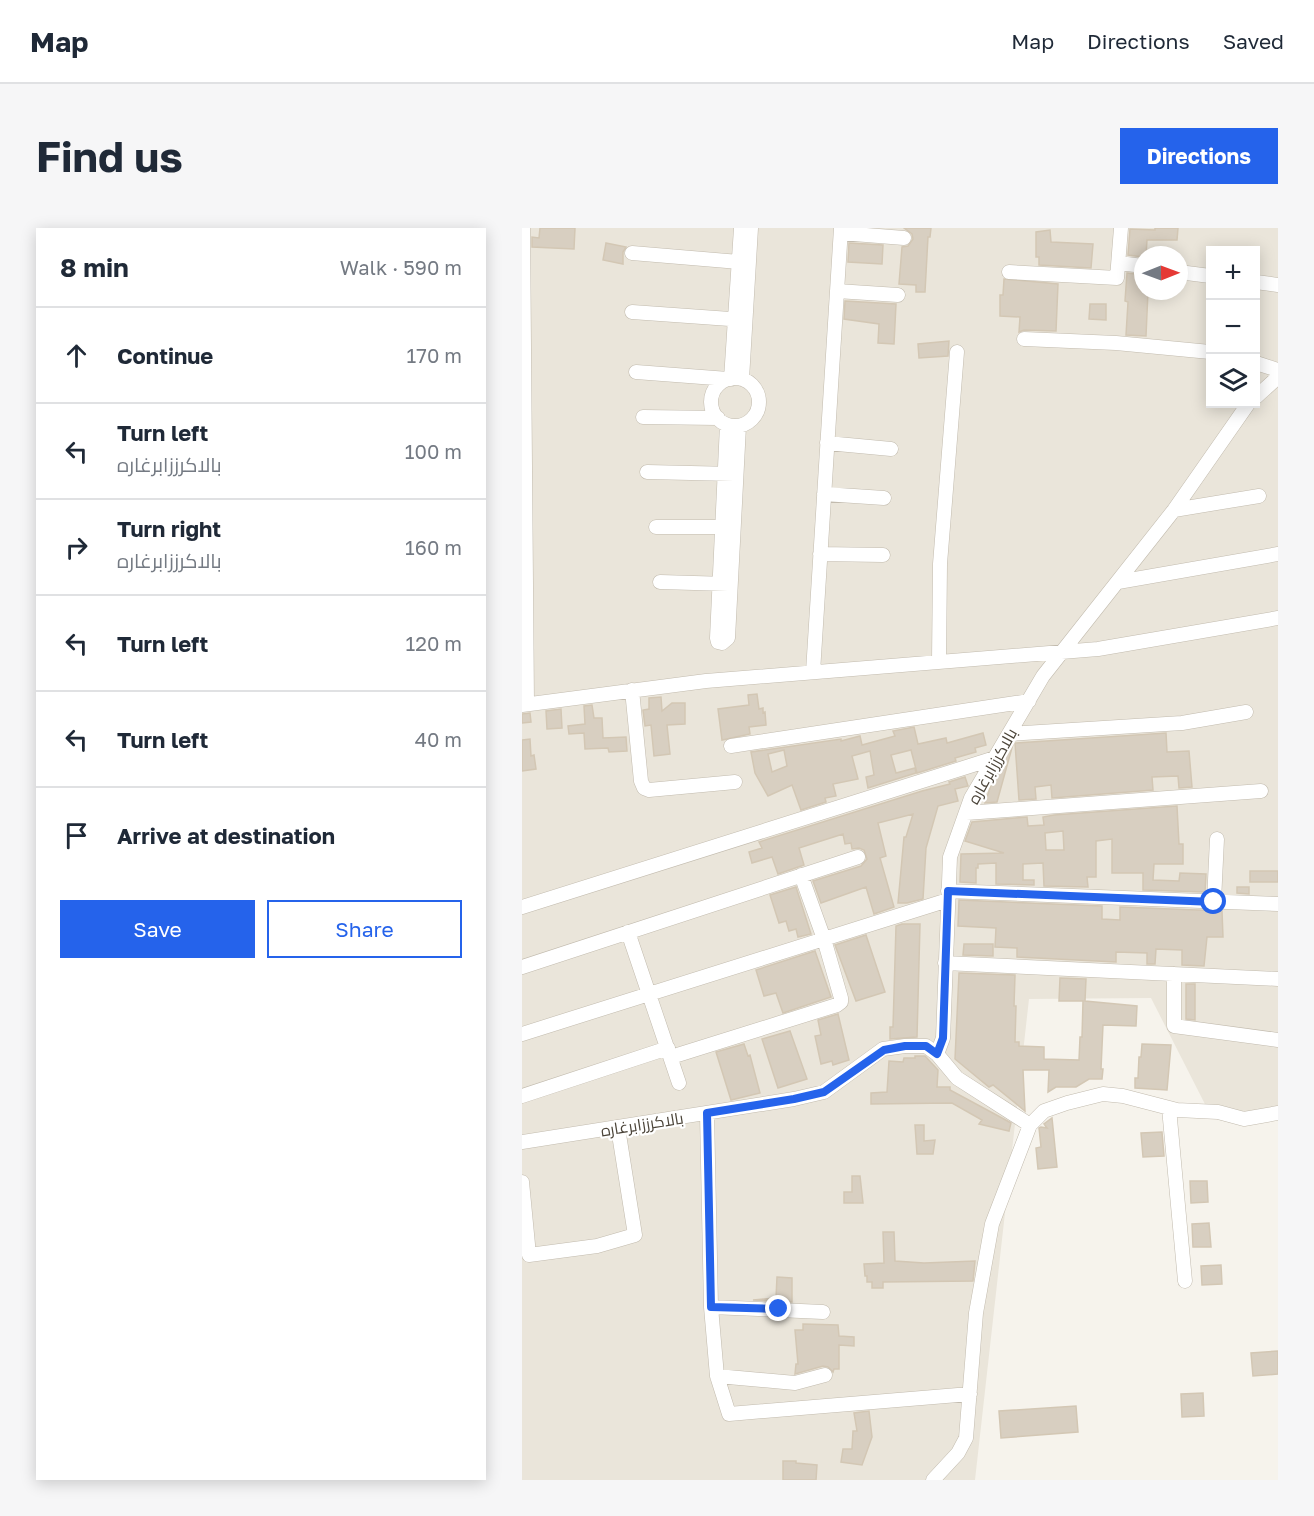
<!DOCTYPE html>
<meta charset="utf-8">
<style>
body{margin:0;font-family:"Golos Text",Cairo,sans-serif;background:#f6f6f7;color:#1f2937}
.controls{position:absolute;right:18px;top:18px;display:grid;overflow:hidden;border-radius:0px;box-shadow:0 3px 15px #0003}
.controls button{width:54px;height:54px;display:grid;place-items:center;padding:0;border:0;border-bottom:2px solid #e0e1e3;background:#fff;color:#1f2937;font:30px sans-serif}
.compass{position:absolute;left:612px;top:18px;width:54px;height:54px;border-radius:50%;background:#fff;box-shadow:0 3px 15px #0003;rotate:89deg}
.stop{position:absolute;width:18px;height:18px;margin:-14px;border:4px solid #2563eb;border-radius:50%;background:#fff}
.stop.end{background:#2563eb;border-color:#fff;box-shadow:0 2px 6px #0008}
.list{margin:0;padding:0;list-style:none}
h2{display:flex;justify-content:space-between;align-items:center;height:78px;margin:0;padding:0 24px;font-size:26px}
h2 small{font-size:20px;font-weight:400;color:#747a83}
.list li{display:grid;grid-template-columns:39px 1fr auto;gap:18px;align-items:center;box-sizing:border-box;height:96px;padding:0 24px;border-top:2px solid #e0e1e3}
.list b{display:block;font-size:22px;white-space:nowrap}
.list p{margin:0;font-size:20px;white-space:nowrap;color:#747a83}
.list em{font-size:20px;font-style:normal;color:#747a83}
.actions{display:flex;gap:12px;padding:18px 24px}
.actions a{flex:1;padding:14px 0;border:2px solid #2563eb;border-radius:0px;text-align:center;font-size:21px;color:#2563eb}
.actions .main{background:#2563eb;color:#fff}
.icon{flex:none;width:33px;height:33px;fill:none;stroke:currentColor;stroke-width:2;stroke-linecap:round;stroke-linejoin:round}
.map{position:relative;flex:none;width:756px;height:1252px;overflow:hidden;border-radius:0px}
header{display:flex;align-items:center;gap:36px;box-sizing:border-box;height:84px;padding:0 30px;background:#fff;border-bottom:2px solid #e0e1e3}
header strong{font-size:28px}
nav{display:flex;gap:33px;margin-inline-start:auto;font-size:21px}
.intro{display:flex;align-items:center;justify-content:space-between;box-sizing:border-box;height:144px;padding:0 36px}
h1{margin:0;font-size:42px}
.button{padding:15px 27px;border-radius:0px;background:#2563eb;color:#fff;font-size:21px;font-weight:700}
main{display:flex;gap:36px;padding:0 36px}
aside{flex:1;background:#fff;border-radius:0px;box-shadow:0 3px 15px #0003}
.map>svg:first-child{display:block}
.residential{fill:#eae5da;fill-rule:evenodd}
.building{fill:#d8cfc1;stroke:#d3c7b4;stroke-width:1.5;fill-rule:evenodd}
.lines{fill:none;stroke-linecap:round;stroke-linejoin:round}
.minor-casing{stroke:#c2bbae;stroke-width:15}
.minor{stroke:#fff;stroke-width:14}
.route{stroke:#2563eb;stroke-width:8}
.labels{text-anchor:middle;stroke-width:4.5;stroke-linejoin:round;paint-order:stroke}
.street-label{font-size:16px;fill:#4b4439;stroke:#fff}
</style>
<header>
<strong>Map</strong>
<nav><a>Map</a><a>Directions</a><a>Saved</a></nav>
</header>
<div class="intro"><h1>Find us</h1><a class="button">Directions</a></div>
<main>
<aside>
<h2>8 min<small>Walk · 590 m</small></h2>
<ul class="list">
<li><svg class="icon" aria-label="ahead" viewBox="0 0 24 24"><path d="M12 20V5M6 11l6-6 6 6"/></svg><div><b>Continue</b></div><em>170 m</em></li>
<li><svg class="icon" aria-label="left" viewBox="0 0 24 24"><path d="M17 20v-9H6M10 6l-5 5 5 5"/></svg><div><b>Turn left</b><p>بالاکرززابرغاره</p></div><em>100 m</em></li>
<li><svg class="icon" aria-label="right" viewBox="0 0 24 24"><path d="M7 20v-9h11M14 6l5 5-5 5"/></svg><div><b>Turn right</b><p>بالاکرززابرغاره</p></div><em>160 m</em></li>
<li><svg class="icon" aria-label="left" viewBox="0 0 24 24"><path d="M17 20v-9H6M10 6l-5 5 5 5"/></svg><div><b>Turn left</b></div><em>120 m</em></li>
<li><svg class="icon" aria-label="left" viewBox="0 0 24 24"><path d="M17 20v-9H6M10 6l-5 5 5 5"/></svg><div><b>Turn left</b></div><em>40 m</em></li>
<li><svg class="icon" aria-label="arrive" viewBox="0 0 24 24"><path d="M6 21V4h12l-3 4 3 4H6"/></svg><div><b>Arrive at destination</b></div></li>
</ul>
<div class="actions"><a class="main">Save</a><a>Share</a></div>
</aside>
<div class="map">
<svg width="756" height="1252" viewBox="0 0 756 1252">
<rect width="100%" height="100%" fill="#f6f3ec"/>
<!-- residential -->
<path class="residential" d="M 0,0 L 756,0 L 756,883 L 688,886 L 629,770 L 507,771 L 453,1252 L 0,1252 ZM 688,22 L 734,22 L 734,176 L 688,176 ZM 621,27 L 657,27 L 657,63 L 621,63 Z"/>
<!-- building -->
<path class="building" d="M 18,0 L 53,0 L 52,21 L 10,19 L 10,9 L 17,10 Z
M 382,0 L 409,0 L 408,9 L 406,9 L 403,64 L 394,64 L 394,57 L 377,56 L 380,19 L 386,18 L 391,11 L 390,6 Z
M 633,0 L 656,0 L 655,12 L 625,12 L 624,27 L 621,27 L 621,29 L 606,27 L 608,1 L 633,2 Z
M 528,2 L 529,14 L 571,16 L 569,40 L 517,37 L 517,29 L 514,29 L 514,4 Z
M 84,15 L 104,19 L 101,24 L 101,36 L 81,32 Z
M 327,15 L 361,17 L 360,36 L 326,34 Z
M 605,45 L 621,47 L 621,63 L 626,63 L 624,108 L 604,107 L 606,74 L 603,73 Z
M 482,51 L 536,56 L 534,103 L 502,102 L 497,104 L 498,89 L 478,88 L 478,67 L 481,67 Z
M 323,73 L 374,76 L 372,116 L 356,115 L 357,96 L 322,91 Z
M 568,76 L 584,76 L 584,92 L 567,91 Z
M 427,113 L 426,128 L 397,130 L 396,116 Z
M 235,466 L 237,481 L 241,480 L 241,485 L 243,484 L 244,497 L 227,499 L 228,506 L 200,512 L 196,481 L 227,477 L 226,467 Z
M 139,469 L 140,483 L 150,475 L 163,475 L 163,496 L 145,497 L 148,526 L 132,528 L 129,497 L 123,498 L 121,482 L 127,481 L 127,470 Z
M 70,477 L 72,490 L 80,490 L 81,510 L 104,509 L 105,523 L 87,524 L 86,520 L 63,521 L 62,505 L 47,506 L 46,498 L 63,496 L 62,478 Z
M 39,481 L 40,500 L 25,501 L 24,483 Z
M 8,485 L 9,494 L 0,495 L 0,486 Z
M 392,499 L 396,516 L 424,510 L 425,515 L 461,505 L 464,517 L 453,520 L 454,524 L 433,530 L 434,533 L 395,545 L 389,522 L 369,527 L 374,545 L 393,540 L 394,545 L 346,560 L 344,549 L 352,547 L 348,523 L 330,528 L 336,551 L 311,556 L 314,568 L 303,570 L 304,574 L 279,582 L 270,557 L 246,568 L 233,545 L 229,524 L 319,511 L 319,513 L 338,508 L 340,517 L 373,508 L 371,503 ZM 262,522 L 265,538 L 250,544 L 246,526 Z
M 644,505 L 645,524 L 667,523 L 670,559 L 657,560 L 656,548 L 630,549 L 631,562 L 530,570 L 529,557 L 513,559 L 514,571 L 497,572 L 493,515 Z
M 8,511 L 9,528 L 12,527 L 14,541 L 0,543 L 0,512 Z
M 491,516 L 475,574 L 463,575 L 472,548 Z
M 443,549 L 446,558 L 433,561 L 436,573 L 416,578 L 404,620 L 401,671 L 385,675 L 376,675 L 382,609 L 384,609 L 391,586 L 356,595 L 364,628 L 358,630 L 372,679 L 352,686 L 344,659 L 299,675 L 291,653 L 339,638 L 345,631 L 342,622 L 337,620 L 330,621 L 329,615 L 323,616 L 321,606 L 277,620 L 282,637 L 256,646 L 250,629 L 230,635 L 227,624 L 240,620 L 237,614 L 400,563 L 428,556 L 427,554 Z
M 655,578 L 657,616 L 661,616 L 661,636 L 632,636 L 631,652 L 657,653 L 658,645 L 684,646 L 683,664 L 621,662 L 621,645 L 590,645 L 590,611 L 574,613 L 574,649 L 565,649 L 566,659 L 522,658 L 521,635 L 501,636 L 501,652 L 512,652 L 512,657 L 474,656 L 474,635 L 456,636 L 456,640 L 454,640 L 454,655 L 438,654 L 439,626 L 482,625 L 443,613 L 450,594 L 505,589 L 506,598 L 522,597 L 521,589 L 532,587 ZM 541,603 L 542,622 L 524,622 L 523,605 Z
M 728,643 L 756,643 L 756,654 L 728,654 Z
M 274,659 L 289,706 L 276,709 L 274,701 L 267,703 L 264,693 L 257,695 L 248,667 Z
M 715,659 L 727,659 L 727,666 L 715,665 Z
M 437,672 L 580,678 L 580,691 L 598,692 L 598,679 L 700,683 L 701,709 L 685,709 L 682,738 L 660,737 L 660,722 L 634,721 L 633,736 L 625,736 L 625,725 L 594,724 L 594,734 L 495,729 L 495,720 L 473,719 L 474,700 L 436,698 Z
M 380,696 L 398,696 L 395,809 L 368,811 L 368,799 L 371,799 L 374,698 Z
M 344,707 L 363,764 L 334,773 L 313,717 Z
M 442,716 L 471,716 L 471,728 L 441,727 Z
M 293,723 L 309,769 L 261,785 L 254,765 L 242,768 L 234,742 Z
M 437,745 L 493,747 L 492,778 L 494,778 L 493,814 L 497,814 L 497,818 L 522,819 L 522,831 L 557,832 L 558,809 L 560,809 L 561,773 L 537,773 L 538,750 L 564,751 L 563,773 L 615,778 L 614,798 L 581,797 L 579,841 L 581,841 L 580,851 L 567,851 L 554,859 L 534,859 L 526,864 L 527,842 L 501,842 L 503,883 L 471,857 L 467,859 L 433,831 Z
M 664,756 L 673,756 L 673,792 L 664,791 Z
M 316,786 L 327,832 L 311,837 L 310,833 L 299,836 L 293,808 L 299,807 L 296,792 Z
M 268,803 L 285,851 L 256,860 L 240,811 Z
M 222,816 L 226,828 L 228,827 L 238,865 L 209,872 L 194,824 Z
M 620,816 L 649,817 L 645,862 L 613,860 L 613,850 L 616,850 L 617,829 L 619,829 Z
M 393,828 L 403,828 L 416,842 L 415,859 L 428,859 L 428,862 L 480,890 L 489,895 L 487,903 L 457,896 L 460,892 L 430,875 L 349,876 L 349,865 L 365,864 L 367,833 L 381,834 L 382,830 L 393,830 Z
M 530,890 L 535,939 L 516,941 L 514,920 L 519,919 L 517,900 L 519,899 L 525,900 L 522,896 Z
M 393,897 L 402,897 L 402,913 L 413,912 L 411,926 L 395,926 Z
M 640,904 L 642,928 L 621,929 L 619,905 Z
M 330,948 L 338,948 L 341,975 L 322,975 L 322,964 L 330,964 Z
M 668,953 L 685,953 L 686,974 L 669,975 Z
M 687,995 L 689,1019 L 671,1019 L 670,996 Z
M 361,1004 L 372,1004 L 373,1033 L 402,1035 L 453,1033 L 451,1053 L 361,1054 L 361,1060 L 350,1060 L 350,1054 L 345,1054 L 345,1048 L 343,1048 L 342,1036 L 362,1035 Z
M 699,1037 L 700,1056 L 680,1057 L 679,1038 Z
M 255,1049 L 270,1050 L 270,1074 L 231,1072 L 254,1070 Z
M 281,1096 L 316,1097 L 317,1108 L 332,1109 L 332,1118 L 317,1117 L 317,1141 L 312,1141 L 311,1144 L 306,1139 L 301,1138 L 273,1146 L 274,1136 L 276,1136 L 273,1102 L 281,1102 Z
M 756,1123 L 756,1146 L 731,1148 L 729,1125 Z
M 681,1165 L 682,1188 L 660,1189 L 659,1166 Z
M 554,1178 L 556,1204 L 479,1210 L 477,1183 Z
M 347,1183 L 350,1209 L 340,1237 L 319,1234 L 321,1221 L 330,1221 L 331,1203 L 335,1203 L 332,1185 Z
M 261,1233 L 274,1233 L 274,1235 L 295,1237 L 294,1252 L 261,1252 Z"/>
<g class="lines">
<!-- minor casing -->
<g class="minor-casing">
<path id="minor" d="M 1,0 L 5,476
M 319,5 L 382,10
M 110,25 L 217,34
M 597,35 L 621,38
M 487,44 L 595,50 L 599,0
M 657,44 L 688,48
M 734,54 L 756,57
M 315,63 L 376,67
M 110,84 L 222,92
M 502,111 L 594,115 L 688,124
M 734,135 L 756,142
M 114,144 L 206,151
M189 174a24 24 0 1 1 48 0a24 24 0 1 1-48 0Z
M 209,151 L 219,0
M 220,151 L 229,0
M 734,169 L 756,149
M 121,189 L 196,190
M 205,197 L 195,410 L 196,414 L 200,415 L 206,410 L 217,198
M 305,215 L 369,221
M 125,244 L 212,246
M 302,266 L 362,270
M 652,282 L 737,268
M 134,299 L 209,299
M 298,326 L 361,327
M 138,354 L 206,356
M 596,354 L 756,326
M 417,433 L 418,336 L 435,124
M 291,444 L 319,0
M 110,462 L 119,553 L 122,560 L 127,562 L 213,554
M 0,477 L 184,453 L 576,421 L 756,390
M 487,506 L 660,495 L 724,484
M 209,518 L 507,473
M 444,585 L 739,563
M 426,663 L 756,676
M 692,673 L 695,611
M 0,679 L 473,530
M 106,704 L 157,855
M 423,735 L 756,751
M 0,739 L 336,629
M 652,746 L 652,798 L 756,812
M 0,806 L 426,672
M 415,826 L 435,850 L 508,897 L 522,883 L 545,875 L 581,866 L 601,868 L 655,882 L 696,884 L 722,891 L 756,885
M 149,829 L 315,777 L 319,774 L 319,770 L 302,711 L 279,647
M 0,868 L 146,820
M 647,880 L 663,1053
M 185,885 L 189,1079 L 195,1148 L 207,1186 L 448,1166
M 0,914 L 272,871 L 302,864 L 361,821 L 383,818 L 404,818 L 415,826 L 421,810 L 428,629 L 449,570 L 521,448 L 652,282 L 726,176
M 0,954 L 7,1027 L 75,1018 L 113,1007 L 96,900
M 189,1079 L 301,1084
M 195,1148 L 273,1155 L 303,1147
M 411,1252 L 436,1225 L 444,1210 L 454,1085 L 470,996 L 508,897"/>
</g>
<!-- minor -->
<use href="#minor" class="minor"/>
</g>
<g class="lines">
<!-- route -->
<path class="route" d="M 257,1081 L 189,1079 L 185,885 L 272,871 L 302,864 L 362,822 L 383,818 L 404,818 L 415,826 L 421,810 L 426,663 L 692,674"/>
</g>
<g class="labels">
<!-- street labels -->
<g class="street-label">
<text transform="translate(470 538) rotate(-61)" y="6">بالاکرززابرغاره</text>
<text transform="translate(120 896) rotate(-9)" y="6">بالاکرززابرغاره</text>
</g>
</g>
</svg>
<div class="controls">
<button>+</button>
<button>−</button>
<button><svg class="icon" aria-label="layers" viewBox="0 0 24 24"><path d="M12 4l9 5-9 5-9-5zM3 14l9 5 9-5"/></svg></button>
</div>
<svg class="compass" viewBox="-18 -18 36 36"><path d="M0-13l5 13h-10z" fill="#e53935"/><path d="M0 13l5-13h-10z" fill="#747a83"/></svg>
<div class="stop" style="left:692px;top:674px"></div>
<div class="stop end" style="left:257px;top:1081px"></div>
</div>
</main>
